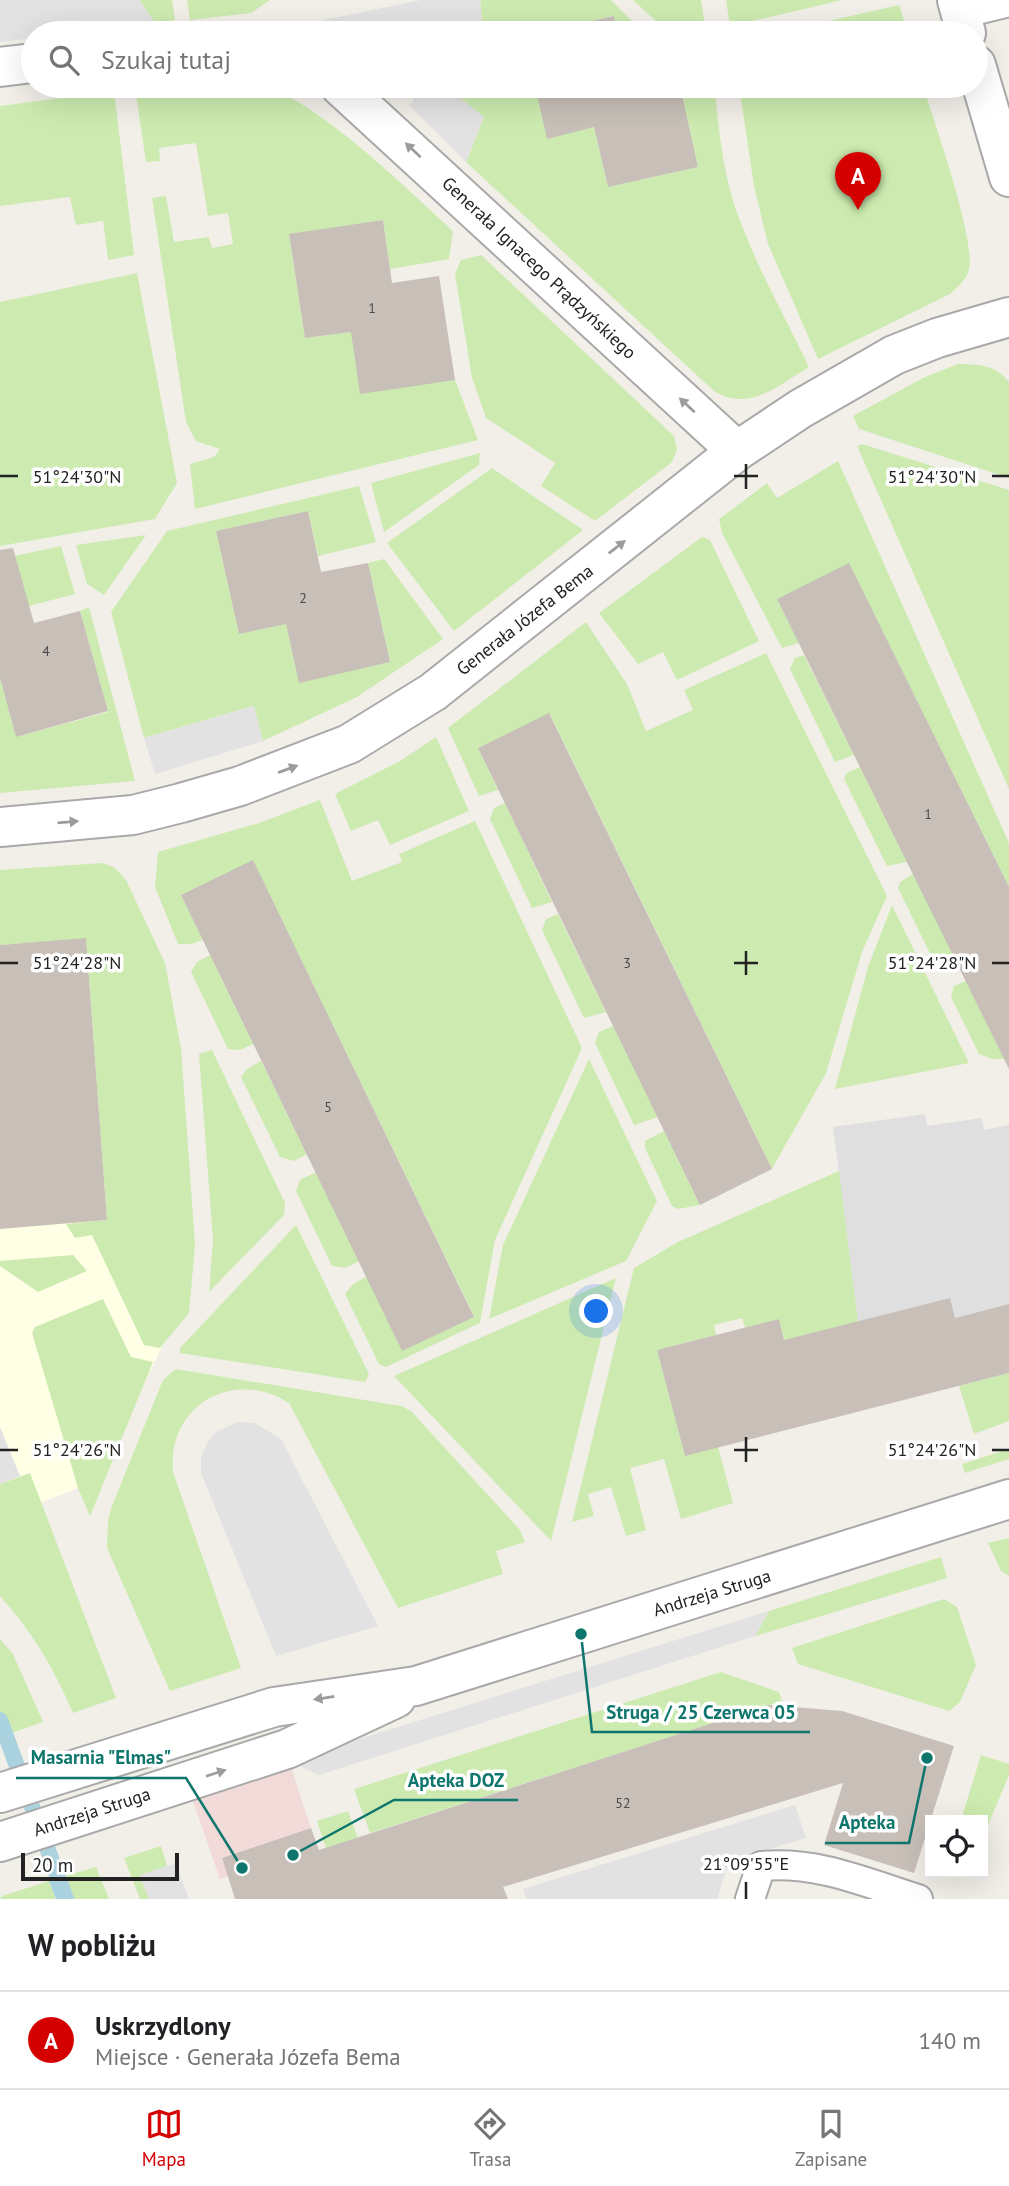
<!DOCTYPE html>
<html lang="pl">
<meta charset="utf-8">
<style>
body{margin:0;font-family:"PT Sans",sans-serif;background:#f2f2f2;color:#202124}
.controls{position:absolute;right:21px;bottom:21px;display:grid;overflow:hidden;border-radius:0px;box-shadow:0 7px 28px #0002}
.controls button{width:63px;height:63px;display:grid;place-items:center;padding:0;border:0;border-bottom:2px solid #e0e0e0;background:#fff;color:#202124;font:35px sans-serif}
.scale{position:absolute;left:21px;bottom:18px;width:158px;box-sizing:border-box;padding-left:7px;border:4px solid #222;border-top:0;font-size:19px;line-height:24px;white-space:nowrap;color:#222;-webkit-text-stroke:5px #fff;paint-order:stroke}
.you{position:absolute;left:597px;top:1312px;width:24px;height:24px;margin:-18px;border:5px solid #fff;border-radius:50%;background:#1a73e8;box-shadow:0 0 0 10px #1a73e833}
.badge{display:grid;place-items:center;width:46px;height:46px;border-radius:50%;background:#d40000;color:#fff;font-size:23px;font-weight:700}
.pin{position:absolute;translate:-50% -58px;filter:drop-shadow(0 2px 4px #0008)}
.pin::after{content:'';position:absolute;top:37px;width:24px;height:21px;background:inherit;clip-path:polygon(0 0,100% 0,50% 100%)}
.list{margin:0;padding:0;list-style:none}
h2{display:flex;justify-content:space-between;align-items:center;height:91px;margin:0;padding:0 28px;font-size:30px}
h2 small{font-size:23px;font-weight:400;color:#757577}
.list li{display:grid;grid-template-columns:46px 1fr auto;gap:21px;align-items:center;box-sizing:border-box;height:98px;padding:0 28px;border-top:2px solid #e0e0e0}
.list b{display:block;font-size:26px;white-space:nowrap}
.list p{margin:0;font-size:23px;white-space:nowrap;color:#757577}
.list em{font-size:23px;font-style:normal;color:#757577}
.icon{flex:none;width:38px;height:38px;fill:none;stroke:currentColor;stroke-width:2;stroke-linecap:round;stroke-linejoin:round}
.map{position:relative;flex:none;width:1009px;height:1899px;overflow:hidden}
.search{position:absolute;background:#fff;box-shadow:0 7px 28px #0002;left:21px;right:21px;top:21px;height:77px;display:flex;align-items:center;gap:18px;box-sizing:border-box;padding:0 24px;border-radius:38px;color:#757577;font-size:26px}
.sheet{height:189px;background:#fff}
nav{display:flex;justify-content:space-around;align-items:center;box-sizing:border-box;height:98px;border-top:2px solid #e0e0e0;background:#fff;font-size:19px;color:#757577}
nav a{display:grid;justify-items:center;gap:4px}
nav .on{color:#d40000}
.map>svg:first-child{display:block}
.residential{fill:#e0dfdf}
.commercial{fill:#f2dad9}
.education{fill:#ffffe5}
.grass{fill:#cdebb0}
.parking{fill:#e2e2e2}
.water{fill:#aad3df}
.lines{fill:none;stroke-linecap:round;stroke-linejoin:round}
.stream{stroke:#aad3df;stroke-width:16}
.building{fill:#c7bfb8}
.service-casing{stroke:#a9a9a9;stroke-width:32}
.minor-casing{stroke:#a9a9a9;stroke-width:42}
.tertiary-casing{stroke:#a9a9a9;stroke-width:42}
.service{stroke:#fff;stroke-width:28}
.minor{stroke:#fff;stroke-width:38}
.tertiary{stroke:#fff;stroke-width:38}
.oneway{fill:#9c9c9c}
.ticks{fill:none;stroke:#222;stroke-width:2.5}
.labels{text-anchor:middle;stroke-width:7;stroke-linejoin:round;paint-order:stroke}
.number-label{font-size:14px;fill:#4b4948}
.street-label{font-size:18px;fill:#222;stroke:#fff}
.ticks-label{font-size:18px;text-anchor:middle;fill:#222;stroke:#fff;stroke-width:7;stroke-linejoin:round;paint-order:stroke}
.leader{fill:none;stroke:#0f766e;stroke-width:2.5}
.callout-dot{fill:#0f766e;stroke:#fff;stroke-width:2.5}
.callout-label{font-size:19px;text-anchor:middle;font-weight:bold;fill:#0f766e;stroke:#fff;stroke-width:7;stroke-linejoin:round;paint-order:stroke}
</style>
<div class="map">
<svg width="1009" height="1899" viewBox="0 0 1009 1899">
<rect width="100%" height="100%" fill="#f2efe9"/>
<!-- residential -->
<path class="residential" d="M 925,1114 L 927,1126 L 982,1118 L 984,1130 L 1009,1125 L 1009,1304 L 955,1318 L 858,1322 L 833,1127 Z"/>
<!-- commercial -->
<path class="commercial" d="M 289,1761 L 311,1828 L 222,1858 L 228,1876 L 220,1879 L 190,1793 Z"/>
<!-- education -->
<path class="education" d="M 107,916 L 182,1305 L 98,1480 L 0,1519 L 0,922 Z"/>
<!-- grass -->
<path class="grass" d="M 139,0 L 172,0 L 175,20 L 155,23 Z
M 187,0 L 270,0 L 251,13 L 190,20 Z
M 480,0 L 611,0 L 644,33 L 617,33 L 613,16 L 537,33 L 459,33 L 483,30 Z
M 633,0 L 701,0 L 706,33 L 669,33 Z
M 726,0 L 843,0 L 730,26 Z
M 899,5 L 908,33 L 776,33 Z
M 150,86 C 185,86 223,82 257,86 C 309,91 412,194 453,231 L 449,259 L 390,269 L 383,220 L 289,235 L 305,338 L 351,332 L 455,380 L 478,440 L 195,509 L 190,464 L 214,457 L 220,449 L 196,441 L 186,422 L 152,198 L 166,196 L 174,242 L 209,237 L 212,248 L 233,244 L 228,213 L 208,216 L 196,143 L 159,148 L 160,161 L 146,162 L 135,88 Z
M 456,86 L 535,86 L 547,138 L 594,127 L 608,187 L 698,167 L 680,86 L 714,86 C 719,126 722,168 735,207 C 754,262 784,315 809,367 C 779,385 749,413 714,391 L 466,162 L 484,117 L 457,96 Z
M 739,86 L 923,86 C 934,121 976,240 969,269 C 967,279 958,287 950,294 L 818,359 L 768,244 L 754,186 Z
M 114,91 L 134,255 L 108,260 L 103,221 L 76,225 L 70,197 L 0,206 L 0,106 Z
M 481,255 L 674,436 L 677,450 L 672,462 L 595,521 L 541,486 L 555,463 L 486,418 L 472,378 L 455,274 L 461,260 Z
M 137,273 L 177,483 L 155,519 L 0,546 L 0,302 Z
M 958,364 C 978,364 996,365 1009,382 L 1009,478 L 859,429 L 853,416 L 925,377 Z
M 862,444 L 1009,490 L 1009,789 L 857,446 Z
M 480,453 L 479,465 L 384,532 L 371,483 Z
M 838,461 L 1009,843 L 1009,887 L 849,564 L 777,599 L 799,643 L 782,648 L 722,533 L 719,519 L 767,483 L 777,498 Z
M 492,468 L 583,530 L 454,631 L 387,543 Z
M 359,486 L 376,542 L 318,556 L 308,511 L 216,531 L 239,634 L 286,624 L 299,682 L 390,662 L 368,563 L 384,559 L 443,639 L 357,697 L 263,741 L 253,706 L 144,738 L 111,612 L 167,531 Z
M 146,535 L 104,595 L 87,584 L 76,545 Z
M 702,537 L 710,540 L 759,641 L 677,680 L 663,652 L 638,664 L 599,613 Z
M 61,546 L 75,594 L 29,606 L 0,559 Z
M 89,607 L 135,781 L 0,793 L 0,678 L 16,737 L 108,712 L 80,611 Z
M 586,622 L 627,684 L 646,731 L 693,710 L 684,690 L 766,653 L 887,896 L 862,952 L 826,1073 L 772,1169 L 550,714 L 478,748 L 498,790 L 479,796 L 448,728 Z
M 804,655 L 854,755 L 835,762 L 790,669 L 795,658 Z
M 436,737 L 469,811 L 390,845 L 378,820 L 351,831 L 335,794 L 400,761 Z
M 860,767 L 907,862 L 887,866 L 844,779 L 847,773 Z
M 320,800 L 352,881 L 402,862 L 399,854 L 475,821 L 582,1048 L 495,1240 L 480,1323 L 386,1367 L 379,1364 L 345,1294 L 353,1284 L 366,1277 L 474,1316 L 253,861 L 181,895 L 203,940 L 191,944 L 178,944 L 155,887 L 158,852 L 259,823 Z
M 505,803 L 552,902 L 532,908 L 490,819 L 494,808 Z
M 102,863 L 114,867 L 126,880 L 165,963 L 181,1048 L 195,1245 L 189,1313 L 160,1348 L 144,1345 L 92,1235 L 75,1238 L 66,1224 L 107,1220 L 86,939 L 0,945 L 0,870 Z
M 913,874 L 959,967 L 950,972 L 939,972 L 898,888 L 900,882 Z
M 892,905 L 969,1063 L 835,1089 L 868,967 Z
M 558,914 L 606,1012 L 584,1018 L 542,930 L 546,919 Z
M 210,955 L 253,1044 L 240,1050 L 228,1049 L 191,972 L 197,962 Z
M 966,981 L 1002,1054 L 1009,1059 L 992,1059 L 979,1054 L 951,997 L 954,986 Z
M 613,1026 L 658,1117 L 634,1125 L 595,1043 L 599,1032 Z
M 212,1050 L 285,1203 L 284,1215 L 209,1292 L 213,1240 L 199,1054 Z
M 589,1059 L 657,1201 L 626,1261 L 489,1319 L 503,1245 Z
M 261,1061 L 307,1154 L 294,1161 L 280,1157 L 241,1077 L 247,1069 Z
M 664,1131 L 700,1205 L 678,1209 L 672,1206 L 645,1148 L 645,1141 Z
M 839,1171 L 858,1322 L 784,1340 L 779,1319 L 745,1328 L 742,1318 L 714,1325 L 716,1335 L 657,1350 L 685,1455 L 718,1447 L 733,1503 L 681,1519 L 664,1459 L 630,1468 L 646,1530 L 626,1536 L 611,1487 L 588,1494 L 594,1516 L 572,1522 L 634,1268 L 678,1242 Z
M 316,1172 L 359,1261 L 346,1268 L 332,1266 L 296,1191 L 300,1180 Z
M 296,1225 L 369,1374 L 365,1382 L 180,1353 L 180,1348 Z
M 73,1255 L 87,1271 L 38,1292 L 0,1266 L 0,1261 Z
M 616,1278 L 551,1541 L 394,1376 Z
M 103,1299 L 131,1357 L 153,1362 L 90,1516 L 78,1488 L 32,1333 L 35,1327 Z
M 176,1369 L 401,1406 L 411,1411 L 520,1530 L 525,1542 L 496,1551 L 503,1574 L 398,1608 L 289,1403 C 234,1368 167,1404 173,1472 L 241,1668 L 170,1691 L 107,1548 L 108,1520 L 112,1506 L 163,1380 Z
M 1009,1373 L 1009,1421 L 974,1434 L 959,1386 Z
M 1009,1449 L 1009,1459 L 965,1473 L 962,1464 Z
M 30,1473 L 116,1698 L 73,1713 C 52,1665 35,1636 0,1596 L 0,1484 Z
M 1009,1538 L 1009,1576 L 1001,1571 L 988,1543 Z
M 941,1557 L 947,1578 L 755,1636 L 769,1611 Z
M 944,1599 L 957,1607 L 976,1665 L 960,1702 L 949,1711 L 798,1664 L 792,1648 Z
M 0,1639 L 13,1654 L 43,1722 L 0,1737 Z
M 721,1672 L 779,1692 L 782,1701 L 370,1833 L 354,1789 Z
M 981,1755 L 1009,1764 L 1009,1775 L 983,1837 L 983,1820 L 961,1820 Z
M 348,1811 L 358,1838 L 343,1899 L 317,1821 Z
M 161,1846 L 167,1866 L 140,1876 L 149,1899 L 140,1899 L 124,1858 Z
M 96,1867 L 109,1899 L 74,1899 L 65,1876 Z
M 49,1881 L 56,1899 L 0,1899 L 2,1896 Z"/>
<!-- parking -->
<path class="parking" d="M 0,0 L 139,0 L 155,23 L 73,33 L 33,33 L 33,38 L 0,42 Z
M 421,0 L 480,0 L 483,30 L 459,33 L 318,33 L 304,24 Z
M 411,86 L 456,86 L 458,96 L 484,117 L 466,162 L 409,105 L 414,100 Z
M 254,706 L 263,741 L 155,774 L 144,738 Z
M 238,1422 L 255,1423 L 281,1439 L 378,1626 L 276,1656 L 201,1473 L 201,1458 L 207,1443 L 216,1432 Z
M 0,1427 L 20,1476 L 0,1484 Z
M 769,1611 L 755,1636 L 319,1775 L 289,1761 Z
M 795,1805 L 806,1838 L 729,1861 L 717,1899 L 526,1899 L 523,1889 Z
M 176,1863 L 189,1899 L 149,1899 L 140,1875 Z"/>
<!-- water -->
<path class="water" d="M 65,1876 L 74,1899 L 56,1899 L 49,1881 Z"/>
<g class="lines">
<!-- stream -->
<path class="stream" d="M 0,1720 L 66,1899"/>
</g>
<!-- building -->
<path class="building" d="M 614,16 L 617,33 L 537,33 Z
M 535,86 L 680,86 L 698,167 L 608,187 L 594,127 L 547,139 Z
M 383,220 L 392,283 L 439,276 L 455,380 L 360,394 L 351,332 L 305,338 L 289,234 Z
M 308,511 L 321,572 L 368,563 L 390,662 L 299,683 L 286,624 L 239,634 L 216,531 Z
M 13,548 L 34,623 L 80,611 L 108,711 L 16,737 L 0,678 L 0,550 Z
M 849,563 L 1009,887 L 1009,1069 L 777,599 Z
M 549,713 L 772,1169 L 700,1205 L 478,748 Z
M 253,860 L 474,1317 L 402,1351 L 181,895 Z
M 86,938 L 107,1220 L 0,1229 L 0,945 Z
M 950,1298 L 955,1318 L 1009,1304 L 1009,1373 L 685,1456 L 657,1350 L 779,1319 L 784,1340 Z
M 769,1705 L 842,1711 L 954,1746 L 914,1873 L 824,1845 L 843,1783 L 503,1887 L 508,1899 L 235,1899 L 222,1858 L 311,1828 L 319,1850 Z"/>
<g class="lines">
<!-- service casing -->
<g class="service-casing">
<path id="service" d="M 961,14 L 1009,2
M 750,1899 L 761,1866 C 818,1861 864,1882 918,1899"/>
</g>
<!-- minor casing -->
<g class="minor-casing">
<path id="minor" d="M 0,67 L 33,63
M 340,86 L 737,451
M 0,827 L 133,815 L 181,803 L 240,786 L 349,744 L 433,692 L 737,451 L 800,409 L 894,355 L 937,338 L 1009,317"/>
</g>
<!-- tertiary casing -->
<g class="tertiary-casing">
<path id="tertiary" d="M 957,0 L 966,33
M 976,65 L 1009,177
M 0,1793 L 274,1707 L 416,1686 L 1009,1499
M 0,1842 L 287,1749 L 396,1698"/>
</g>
<!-- service -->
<use href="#service" class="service"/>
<!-- minor -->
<use href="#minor" class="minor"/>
<!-- tertiary -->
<use href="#tertiary" class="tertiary"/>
</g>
<!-- one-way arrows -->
<defs><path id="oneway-solid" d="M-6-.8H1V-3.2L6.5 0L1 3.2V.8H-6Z" transform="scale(1.75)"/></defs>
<g class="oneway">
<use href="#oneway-solid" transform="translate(413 150) rotate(-137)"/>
<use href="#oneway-solid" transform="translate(687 405) rotate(-137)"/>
<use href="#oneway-solid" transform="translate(617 547) rotate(-38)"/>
<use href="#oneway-solid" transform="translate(288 769) rotate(-20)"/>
<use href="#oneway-solid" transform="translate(68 822) rotate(-5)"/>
<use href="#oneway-solid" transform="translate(324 1698) rotate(171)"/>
<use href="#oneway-solid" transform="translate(216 1773) rotate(-18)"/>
</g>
<!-- ticks -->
<path class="ticks" d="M 746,464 L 746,489M 0,476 L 18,476M 734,476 L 758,476M 992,476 L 1009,476M 746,951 L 746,975M 0,963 L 18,963M 734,963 L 758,963M 992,963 L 1009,963M 746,1437 L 746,1462M 0,1450 L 18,1450M 734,1450 L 758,1450M 992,1450 L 1009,1450M 746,1882 L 746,1899"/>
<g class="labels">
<!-- number labels -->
<g class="number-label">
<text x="372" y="313">1</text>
<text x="303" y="603">2</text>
<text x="46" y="656">4</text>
<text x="928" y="819">1</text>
<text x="627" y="968">3</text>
<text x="328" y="1112">5</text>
<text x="623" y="1808">52</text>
</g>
<!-- street labels -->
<g class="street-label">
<text transform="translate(539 268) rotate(43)" y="6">Generała Ignacego Prądzyńskiego</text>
<text transform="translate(525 620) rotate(-38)" y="6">Generała Józefa Bema</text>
<text transform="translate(712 1593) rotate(-17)" y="6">Andrzeja Struga</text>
<text transform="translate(92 1812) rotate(-18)" y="6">Andrzeja Struga</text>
</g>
</g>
<g class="ticks-label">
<text x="77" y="483">51°24'30"N</text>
<text x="932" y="483">51°24'30"N</text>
<text x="77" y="969">51°24'28"N</text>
<text x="932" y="969">51°24'28"N</text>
<text x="77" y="1456">51°24'26"N</text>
<text x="932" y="1456">51°24'26"N</text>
<text x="746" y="1870">21°09'55"E</text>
</g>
<!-- callouts -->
<path class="leader" d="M581 1634L592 1732H810M242 1868L186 1778H16M293 1855L394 1800H518M927 1758L909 1843H825"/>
<g class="callout-dot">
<circle cx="581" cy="1634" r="7"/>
<circle cx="242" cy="1868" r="7"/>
<circle cx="293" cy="1855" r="7"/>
<circle cx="927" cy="1758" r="7"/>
</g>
<g class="callout-label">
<text x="701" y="1719">Struga / 25 Czerwca 05</text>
<text x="101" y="1764">Masarnia "Elmas"</text>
<text x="456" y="1787">Apteka DOZ</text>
<text x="867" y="1829">Apteka</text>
</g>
</svg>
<div class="controls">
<button><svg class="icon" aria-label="locate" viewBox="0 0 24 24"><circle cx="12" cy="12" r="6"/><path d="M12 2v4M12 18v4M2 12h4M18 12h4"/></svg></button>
</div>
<div class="scale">20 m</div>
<div class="you"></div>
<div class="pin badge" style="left:858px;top:210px">A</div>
<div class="search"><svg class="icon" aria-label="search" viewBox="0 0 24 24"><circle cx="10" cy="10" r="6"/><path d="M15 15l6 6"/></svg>Szukaj tutaj</div>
</div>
<section class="sheet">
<h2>W pobliżu<small></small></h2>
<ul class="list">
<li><span class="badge">A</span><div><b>Uskrzydlony</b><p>Miejsce · Generała Józefa Bema</p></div><em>140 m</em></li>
</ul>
</section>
<nav>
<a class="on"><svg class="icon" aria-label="map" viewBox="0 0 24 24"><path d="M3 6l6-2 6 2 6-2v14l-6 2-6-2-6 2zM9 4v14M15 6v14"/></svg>Mapa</a>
<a><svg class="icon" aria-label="directions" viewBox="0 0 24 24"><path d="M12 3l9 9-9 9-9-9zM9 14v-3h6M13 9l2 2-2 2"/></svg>Trasa</a>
<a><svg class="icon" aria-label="saved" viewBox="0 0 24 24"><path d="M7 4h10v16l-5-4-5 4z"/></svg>Zapisane</a>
</nav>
